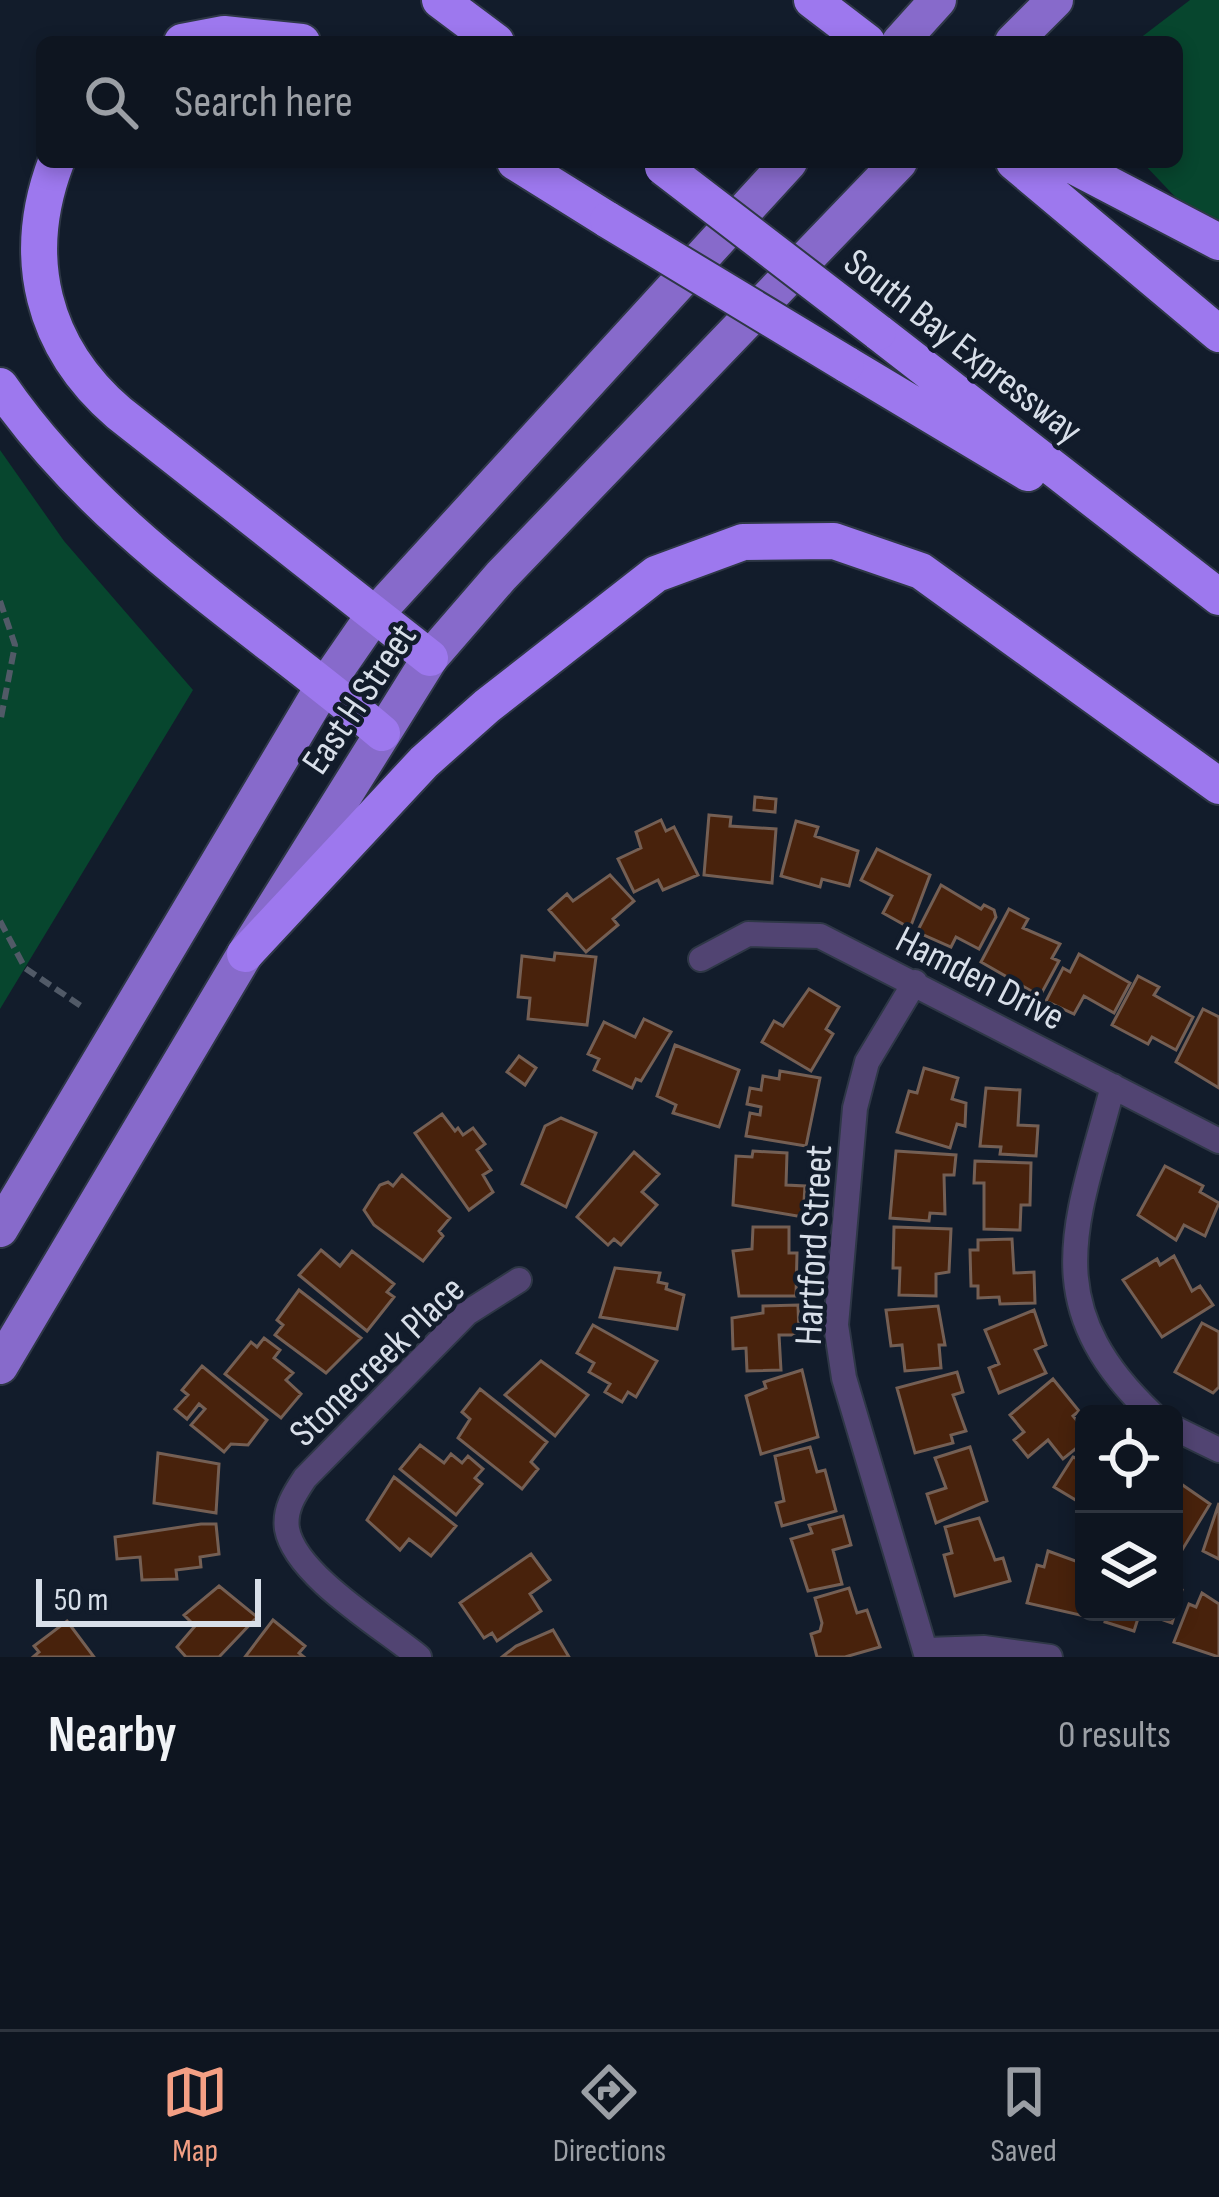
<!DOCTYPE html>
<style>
body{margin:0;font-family:"Sofia Sans Condensed",sans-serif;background:#171e29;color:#f1f3f6}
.controls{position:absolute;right:36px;bottom:36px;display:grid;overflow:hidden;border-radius:18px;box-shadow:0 6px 18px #0003}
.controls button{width:108px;height:108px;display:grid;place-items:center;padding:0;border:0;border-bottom:3px solid #2e343e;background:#0e1520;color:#f1f3f6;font:60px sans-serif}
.scale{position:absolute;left:36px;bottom:30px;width:225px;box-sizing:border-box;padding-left:12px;border:6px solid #d8dfe9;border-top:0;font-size:33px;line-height:42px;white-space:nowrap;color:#d8dfe9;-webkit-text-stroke:9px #121c2b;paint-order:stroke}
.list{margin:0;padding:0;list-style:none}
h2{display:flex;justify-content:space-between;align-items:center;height:156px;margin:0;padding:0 48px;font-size:51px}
h2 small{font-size:39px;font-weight:400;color:#9b9fa5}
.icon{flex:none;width:66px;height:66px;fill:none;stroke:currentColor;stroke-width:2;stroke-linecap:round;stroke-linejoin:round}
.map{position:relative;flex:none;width:1219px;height:1657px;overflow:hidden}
.search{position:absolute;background:#0e1520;box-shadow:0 6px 18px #0003;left:36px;right:36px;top:36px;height:132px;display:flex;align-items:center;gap:30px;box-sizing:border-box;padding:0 42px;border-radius:18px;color:#9b9fa5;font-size:45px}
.sheet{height:372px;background:#0e1520}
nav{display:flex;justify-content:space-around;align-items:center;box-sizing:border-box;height:168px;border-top:3px solid #2e343e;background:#0e1520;font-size:33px;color:#9b9fa5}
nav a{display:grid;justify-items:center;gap:6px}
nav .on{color:#f39f84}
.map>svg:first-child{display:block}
.green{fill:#07462e}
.building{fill:#48220c;stroke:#745f54;stroke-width:3}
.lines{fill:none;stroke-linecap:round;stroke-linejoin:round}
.street-casing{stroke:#2e3746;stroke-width:28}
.primary-casing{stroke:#2e3746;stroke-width:40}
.highway-casing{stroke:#2e3746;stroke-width:40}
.path{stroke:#515a67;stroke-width:6;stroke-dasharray:12 6;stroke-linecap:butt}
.street{stroke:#514472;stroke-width:24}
.primary{stroke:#876acb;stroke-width:36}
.highway{stroke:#9d78ee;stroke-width:36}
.highway-bridge-casing{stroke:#2e3746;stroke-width:40;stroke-linecap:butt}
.highway-bridge{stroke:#9d78ee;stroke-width:36}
.labels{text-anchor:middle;stroke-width:9;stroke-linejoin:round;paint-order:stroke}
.street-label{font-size:39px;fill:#d8dfe9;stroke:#121c2b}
</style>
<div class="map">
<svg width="1219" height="1657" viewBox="0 0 1219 1657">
<rect width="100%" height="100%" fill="#121c2b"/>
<!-- green -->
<path class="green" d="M 1190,0 L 1219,0 L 1219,243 L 1142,162 L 1177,162 L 1177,42 L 1135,42 Z
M 0,450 L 64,541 L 193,690 L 0,1009 Z"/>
<!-- building -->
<path class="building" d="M 755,797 L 776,799 L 775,812 L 754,810 Z
M 709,815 L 731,817 L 730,826 L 776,829 L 772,883 L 704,875 Z
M 661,820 L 666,831 L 674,827 L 698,875 L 663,890 L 658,880 L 634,892 L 618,859 L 641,848 L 636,832 Z
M 796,821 L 818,827 L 815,836 L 858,851 L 849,886 L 822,879 L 820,887 L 781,876 Z
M 877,849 L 930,875 L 910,928 L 883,913 L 892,896 L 861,880 Z
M 610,875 L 634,901 L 613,919 L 618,925 L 586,952 L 549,910 L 567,894 L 573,901 Z
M 941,885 L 981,909 L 984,905 L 994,910 L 996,917 L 979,949 L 956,937 L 951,947 L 917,932 Z
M 1009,909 L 1028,919 L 1023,928 L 1060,944 L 1052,958 L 1059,961 L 1040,996 L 981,962 Z
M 555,953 L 596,957 L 587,1025 L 528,1019 L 530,998 L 518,997 L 522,956 L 554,960 Z
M 1079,954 L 1130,983 L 1114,1013 L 1084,996 L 1074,1014 L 1046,1001 L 1063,968 L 1070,972 Z
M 1138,976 L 1159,987 L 1154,995 L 1193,1017 L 1176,1050 L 1152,1037 L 1148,1044 L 1112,1025 Z
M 809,989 L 839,1007 L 826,1029 L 833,1034 L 811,1071 L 762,1042 L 774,1021 L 783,1026 Z
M 1203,1009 L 1219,1017 L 1219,1088 L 1176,1062 Z
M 644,1019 L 671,1032 L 641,1081 L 636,1079 L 632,1088 L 594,1070 L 599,1059 L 588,1054 L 604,1022 L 635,1037 Z
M 675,1045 L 739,1070 L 719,1127 L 673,1113 L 676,1105 L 657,1096 Z
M 519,1056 L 536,1068 L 525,1085 L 507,1072 Z
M 924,1068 L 958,1078 L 952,1099 L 966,1103 L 965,1126 L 957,1124 L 950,1148 L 897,1132 L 909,1091 L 917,1093 Z
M 780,1071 L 820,1078 L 806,1146 L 746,1136 L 750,1113 L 760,1115 L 761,1107 L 747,1104 L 750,1088 L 761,1090 L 763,1076 L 779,1079 Z
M 986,1088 L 1020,1090 L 1018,1125 L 1038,1126 L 1036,1156 L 1000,1154 L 1001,1147 L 980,1146 Z
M 442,1114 L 455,1131 L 458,1128 L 463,1135 L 473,1128 L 485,1144 L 477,1150 L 491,1170 L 483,1175 L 493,1192 L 469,1210 L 415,1133 Z
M 561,1118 L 596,1133 L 566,1207 L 522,1184 L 545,1126 Z
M 753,1151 L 787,1153 L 786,1185 L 805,1186 L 803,1217 L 733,1205 L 736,1156 L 752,1157 Z
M 896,1151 L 956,1155 L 954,1175 L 944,1175 L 945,1214 L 930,1213 L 929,1221 L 890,1218 Z
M 634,1152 L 659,1174 L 642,1192 L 657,1205 L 621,1245 L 614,1239 L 608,1245 L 577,1217 Z
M 975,1161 L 1031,1163 L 1030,1205 L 1021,1205 L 1020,1230 L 984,1229 L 984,1183 L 974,1183 Z
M 1165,1166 L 1203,1186 L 1200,1192 L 1219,1203 L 1205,1236 L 1184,1225 L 1176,1240 L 1138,1215 Z
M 402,1175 L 450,1218 L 439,1231 L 443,1236 L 423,1261 L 374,1225 L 364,1210 L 380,1185 L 388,1182 L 393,1186 Z
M 753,1227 L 789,1227 L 789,1253 L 797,1253 L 796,1296 L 739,1296 L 733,1251 L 752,1249 Z
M 894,1227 L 951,1229 L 949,1272 L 936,1274 L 936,1296 L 899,1295 L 900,1268 L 893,1268 Z
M 1012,1239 L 1014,1273 L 1034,1272 L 1035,1303 L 1000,1304 L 999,1297 L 978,1298 L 978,1286 L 971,1286 L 970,1250 L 978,1250 L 978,1240 Z
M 321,1250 L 340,1266 L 352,1251 L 394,1284 L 387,1292 L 394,1297 L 367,1331 L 299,1275 Z
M 1174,1256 L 1192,1291 L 1200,1286 L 1213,1305 L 1162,1337 L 1123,1280 L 1157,1259 L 1160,1265 Z
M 615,1268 L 660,1273 L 658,1282 L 667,1284 L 666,1289 L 684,1295 L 677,1329 L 600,1317 Z
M 299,1290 L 361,1338 L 326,1373 L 275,1335 L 283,1325 L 277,1320 Z
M 798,1305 L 799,1335 L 779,1335 L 781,1370 L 747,1371 L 746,1348 L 733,1349 L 732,1318 L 763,1313 L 763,1306 Z
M 938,1306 L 945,1345 L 939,1345 L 941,1368 L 905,1371 L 902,1345 L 891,1346 L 886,1310 Z
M 1034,1310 L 1046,1345 L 1035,1350 L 1046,1373 L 999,1393 L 989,1368 L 999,1364 L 985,1330 Z
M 1202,1323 L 1219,1332 L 1219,1387 L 1213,1393 L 1175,1372 Z
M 593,1325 L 657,1361 L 636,1397 L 628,1392 L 622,1402 L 605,1392 L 610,1384 L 589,1372 L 594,1363 L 577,1353 Z
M 264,1338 L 280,1350 L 274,1358 L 293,1373 L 286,1380 L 301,1394 L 281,1418 L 225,1374 L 251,1342 L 257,1347 Z
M 541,1361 L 588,1395 L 555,1436 L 505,1395 Z
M 202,1366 L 267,1420 L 248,1445 L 231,1444 L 224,1452 L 191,1425 L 205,1409 L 199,1404 L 187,1419 L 175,1409 L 188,1395 L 182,1390 Z
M 802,1370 L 818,1437 L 761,1454 L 746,1396 L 766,1388 L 764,1382 Z
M 957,1372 L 963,1392 L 953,1395 L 966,1431 L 951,1435 L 953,1443 L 915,1453 L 897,1388 Z
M 1053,1379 L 1079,1411 L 1073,1416 L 1084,1429 L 1084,1442 L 1063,1459 L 1048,1440 L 1028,1457 L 1014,1440 L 1024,1432 L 1010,1415 Z
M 480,1389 L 547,1442 L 531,1462 L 538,1469 L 522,1489 L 458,1438 L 470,1419 L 462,1412 Z
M 420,1445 L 444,1463 L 451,1454 L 462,1463 L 468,1456 L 483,1469 L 475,1478 L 482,1484 L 456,1515 L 400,1469 Z
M 810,1447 L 817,1472 L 825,1470 L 836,1511 L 782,1526 L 776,1503 L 784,1501 L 775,1456 Z
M 970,1447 L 987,1501 L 936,1523 L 927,1494 L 946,1488 L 935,1458 Z
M 158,1453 L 219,1464 L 216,1513 L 154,1503 Z
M 1073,1457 L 1084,1461 L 1084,1505 L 1054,1487 Z
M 394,1477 L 456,1526 L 431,1556 L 409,1539 L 400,1550 L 367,1520 Z
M 1174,1479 L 1210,1504 L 1179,1555 L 1174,1552 Z
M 1219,1503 L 1219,1559 L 1203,1551 Z
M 843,1516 L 851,1545 L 833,1550 L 842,1584 L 808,1591 L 791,1539 L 812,1533 L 809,1525 Z
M 979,1518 L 995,1560 L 1003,1558 L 1010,1581 L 955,1596 L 944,1555 L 952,1553 L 945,1527 Z
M 201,1524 L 216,1524 L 219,1554 L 200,1557 L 201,1567 L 176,1570 L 177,1579 L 142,1580 L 140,1557 L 117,1559 L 115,1537 Z
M 1048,1551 L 1084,1564 L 1084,1612 L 1094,1612 L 1093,1618 L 1027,1603 L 1037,1565 L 1044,1567 Z
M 531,1554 L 550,1580 L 530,1594 L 541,1611 L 497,1641 L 492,1633 L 484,1638 L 460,1603 Z
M 219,1586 L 257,1617 L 219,1657 L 186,1657 L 177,1647 L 195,1626 L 184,1615 Z
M 1174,1587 L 1182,1590 L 1172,1623 L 1141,1612 L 1174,1612 Z
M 849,1588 L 857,1613 L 867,1610 L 880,1647 L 845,1657 L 817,1657 L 811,1634 L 820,1631 L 822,1623 L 815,1598 Z
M 1202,1593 L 1219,1604 L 1219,1657 L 1174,1642 L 1189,1604 L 1196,1607 Z
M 1108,1612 L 1140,1612 L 1134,1631 L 1105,1622 Z
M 273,1620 L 305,1646 L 299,1653 L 304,1657 L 245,1657 Z
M 67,1621 L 94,1657 L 33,1657 L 39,1652 L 34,1646 Z
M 553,1630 L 569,1657 L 502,1657 L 516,1646 Z"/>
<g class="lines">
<!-- street casing -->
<g class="street-casing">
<path id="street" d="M 701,959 L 748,934 L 820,936 L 1219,1141
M 915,982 L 867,1062 L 855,1108 L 836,1325 L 844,1378 L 927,1657
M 1113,1086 C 1077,1222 1035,1303 1152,1414
M 1174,1428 L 1219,1450
M 927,1650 L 984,1648 L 1050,1657
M 419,1657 C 384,1628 295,1575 287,1529 C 284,1509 295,1493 305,1478 L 467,1313 L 519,1280"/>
</g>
<!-- primary casing -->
<g class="primary-casing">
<path id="primary" d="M 900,42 L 938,0
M 1013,42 L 1055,0
M 0,1229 L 316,699 L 372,618 L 789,162
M 0,1366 L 245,954 L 430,658 L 501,576 L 899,162"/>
</g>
<!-- highway casing -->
<g class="highway-casing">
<path id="highway" d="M 440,0 L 496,42
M 812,0 L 867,42
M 182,42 L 224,34 L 302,42
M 56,162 C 20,257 42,347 119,413 L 430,658
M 515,162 L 608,220
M 1014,162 L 1219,334
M 1066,162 L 1219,242
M 878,332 L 1219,597
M 846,364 L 1028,473
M 0,386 C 99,530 250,622 382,733
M 245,954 L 424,762 L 487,706 L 656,574 L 743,542 L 834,541 L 921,571 L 1219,786"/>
</g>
<!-- path -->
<path class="path" d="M 0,601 L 15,645 L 0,723
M 0,921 L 25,968 L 81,1006"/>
<!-- street -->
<use href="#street" class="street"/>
<!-- primary -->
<use href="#primary" class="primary"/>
<!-- highway -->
<use href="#highway" class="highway"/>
<!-- highway-bridge casing -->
<g class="highway-bridge-casing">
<path id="highway-bridge" d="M 663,167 L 878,332
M 608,220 L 846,364"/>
</g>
<!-- highway-bridge -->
<use href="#highway-bridge" class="highway-bridge"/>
</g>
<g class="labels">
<!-- street labels -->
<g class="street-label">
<text transform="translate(964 345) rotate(38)" y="14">South Bay Expressway</text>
<text transform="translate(358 698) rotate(-56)" y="14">East H Street</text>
<text transform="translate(981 977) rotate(27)" y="14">Hamden Drive</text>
<text transform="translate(812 1245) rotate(-87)" y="14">Hartford Street</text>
<text transform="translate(376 1360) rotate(-44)" y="14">Stonecreek Place</text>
</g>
</g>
</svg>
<div class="controls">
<button><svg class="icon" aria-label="locate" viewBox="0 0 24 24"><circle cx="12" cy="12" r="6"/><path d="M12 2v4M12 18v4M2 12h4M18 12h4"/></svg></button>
<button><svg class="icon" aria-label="layers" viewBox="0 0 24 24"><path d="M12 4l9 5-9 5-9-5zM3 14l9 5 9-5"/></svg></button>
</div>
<div class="scale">50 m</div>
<div class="search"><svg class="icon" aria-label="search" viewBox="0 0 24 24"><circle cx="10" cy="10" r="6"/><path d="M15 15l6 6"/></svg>Search here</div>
</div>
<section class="sheet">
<h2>Nearby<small>0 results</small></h2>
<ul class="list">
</ul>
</section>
<nav>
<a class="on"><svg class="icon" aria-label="map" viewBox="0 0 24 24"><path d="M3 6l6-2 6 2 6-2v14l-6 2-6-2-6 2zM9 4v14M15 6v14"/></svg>Map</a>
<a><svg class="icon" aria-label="directions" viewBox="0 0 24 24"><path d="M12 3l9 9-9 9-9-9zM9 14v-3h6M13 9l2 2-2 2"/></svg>Directions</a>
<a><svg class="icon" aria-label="saved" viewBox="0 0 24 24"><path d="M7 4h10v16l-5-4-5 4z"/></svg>Saved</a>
</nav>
